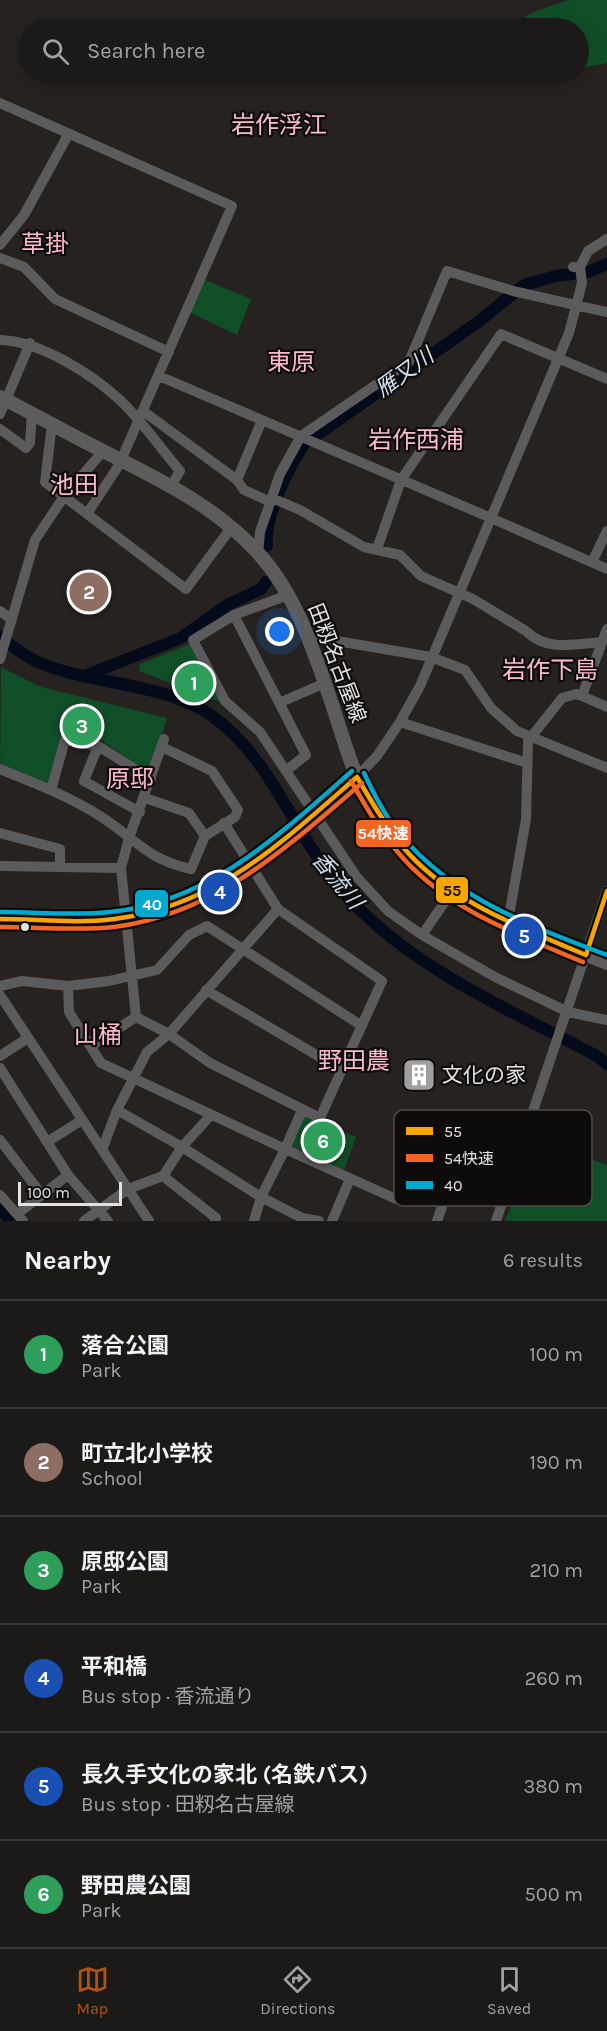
<!DOCTYPE html>
<meta charset="utf-8">
<style>
body{margin:0;font-family:Karla,"Noto Sans JP",sans-serif;background:#252321;color:#f1f3f6}
.scale{position:absolute;left:18px;bottom:15px;width:104px;box-sizing:border-box;padding-left:6px;border:3px solid #e4e2e0;border-top:0;font-size:16px;line-height:21px;white-space:nowrap;color:#e4e2e0;-webkit-text-stroke:4px #0e0c0b;paint-order:stroke}
.you{position:absolute;left:280px;top:632px;width:21px;height:21px;margin:-15px;border:4px solid #fff;border-radius:50%;background:#1a73e8;box-shadow:0 0 0 9px #1a73e833}
.badge{display:grid;place-items:center;width:39px;height:39px;border-radius:50%;background:#b45309;color:#fff;font-size:20px;font-weight:700}
.pin{position:absolute;translate:-50% -50%;border:3px solid #fff;box-shadow:0 2px 6px #0006}
.list{margin:0;padding:0;list-style:none}
h2{display:flex;justify-content:space-between;align-items:center;height:78px;margin:0;padding:0 24px;font-size:26px}
h2 small{font-size:20px;font-weight:400;color:#a0a1a2}
.list li{display:grid;grid-template-columns:39px 1fr auto;gap:18px;align-items:center;box-sizing:border-box;height:108px;padding:0 24px;border-top:2px solid #3a3837}
.list b{display:block;font-size:22px;white-space:nowrap}
.list p{margin:0;font-size:20px;white-space:nowrap;color:#a0a1a2}
.list em{font-size:20px;font-style:normal;color:#a0a1a2}
.icon{flex:none;width:33px;height:33px;fill:none;stroke:currentColor;stroke-width:2;stroke-linecap:round;stroke-linejoin:round}
.map{position:relative;flex:none;width:607px;height:1221px;overflow:hidden}
.search{position:absolute;background:#1c1a18;box-shadow:0 6px 24px #0002;left:18px;right:18px;top:18px;height:66px;display:flex;align-items:center;gap:15px;box-sizing:border-box;padding:0 21px;border-radius:33px;color:#a0a1a2;font-size:22px}
.sheet{height:726px;background:#1c1a18}
nav{display:flex;justify-content:space-around;align-items:center;box-sizing:border-box;height:84px;border-top:2px solid #3a3837;background:#1c1a18;font-size:16px;color:#a0a1a2}
nav a{display:grid;justify-items:center;gap:3px}
nav .on{color:#b45309}
.map>svg:first-child{display:block}
.green{fill:#104e27}
.lines{fill:none;stroke-linecap:round;stroke-linejoin:round}
.river{stroke:#030b1a;stroke-width:12}
.minor{stroke:#5c5b5b;stroke-width:10}
.major{stroke:#5d5b5b;stroke-width:14}
.bus-1-casing{stroke:#0e0c0b;stroke-width:9}
.bus-2-casing{stroke:#0e0c0b;stroke-width:9}
.bus-3-casing{stroke:#0e0c0b;stroke-width:9}
.bus-1{stroke:#f7a600;stroke-width:4.5}
.bus-2{stroke:#f26522;stroke-width:4.5}
.bus-3{stroke:#00a9ce;stroke-width:4.5}
.bus-dot{fill:#e4e2e0;stroke:#0e0c0b;stroke-width:2}
.labels{text-anchor:middle;stroke-width:4.5;stroke-linejoin:round;paint-order:stroke}
.street-label{font-size:21px;fill:#e4e2e0;stroke:#0e0c0b}
.poi-label{font-size:21px;fill:#e4e2e0;stroke:#0e0c0b;text-anchor:start}
.water-label{font-size:22px;font-style:italic;fill:#cfdfef;stroke:#0e0c0b}
.quarter-label{font-size:24px;fill:#fdbace;stroke:#0e0c0b}
.key{fill:#0e0c0b;stroke:#4e4c4b;stroke-width:1.5}
.key-label{font-size:16px;fill:#e4e2e0}
.line-badge{stroke:#0e0c0b;stroke-width:2}
.badge-label{font-size:16px;text-anchor:middle;font-weight:bold;fill:#fff}
.pale-badge-label{font-size:16px;text-anchor:middle;font-weight:bold;fill:#111}
</style>
<div class="map">
<svg width="607" height="1221" viewBox="0 0 607 1221">
<rect width="100%" height="100%" fill="#252220"/>
<!-- green -->
<path class="green" d="M 568,0 L 607,0 L 607,63 L 579,68 L 578,28 L 510,28 L 531,13 Z
M 203,279 L 251,299 L 237,335 L 189,312 Z
M 192,643 L 221,699 L 218,701 L 139,671 L 140,664 Z
M 1,667 L 41,687 L 167,718 L 150,774 L 98,738 L 62,733 L 48,784 L 0,764 Z
M 304,1115 L 356,1137 L 344,1170 L 290,1145 Z
M 535,1139 L 607,1165 L 607,1221 L 505,1221 L 526,1172 Z"/>
<g class="lines">
<!-- river -->
<path class="river" d="M 267,546 C 264,516 288,469 304,444 L 478,322 L 524,285 L 556,276 L 588,272 L 607,264
M 0,637 C 12,646 24,656 38,662 C 92,686 168,682 215,718 C 272,761 294,832 338,886 C 405,966 505,1007 595,1055 L 607,1064
M 84,676 L 181,638 L 227,605 L 261,589 L 266,582
M 0,1208 L 11,1221"/>
<!-- minor -->
<path class="minor" d="M 0,103 L 232,206 L 119,465 L 87,514
M 0,245 L 24,215 L 68,135
M 0,258 L 24,267 L 55,299 L 169,352
M 573,267 L 580,267 L 588,251 L 607,239
M 0,340 C 40,341 92,374 121,401 C 142,421 161,449 180,471 L 171,486
M 159,376 L 491,518 L 569,333 L 582,283 L 580,267
M 143,411 L 237,480 L 244,490 L 271,502
M 0,414 L 30,343
M 52,424 L 45,482 L 186,589 L 231,528
M 0,429 L 26,448 L 30,443 L 32,414
M 237,480 L 262,420
M 272,498 L 300,510 L 364,547 L 400,555 L 421,576 L 473,599 L 526,631 C 546,652 576,644 602,642
M 377,549 L 401,480 L 501,334 L 607,379
M 258,554 L 260,532 L 280,474 L 301,436 L 409,362 L 447,271 L 513,291 L 607,312
M 592,562 L 607,531
M 288,595 L 234,615 L 193,640 L 225,701 L 260,732 L 356,876 L 388,911 L 422,935 L 495,977 L 568,1012 L 607,1020
M 0,611 L 12,620
M 234,615 L 306,755 L 287,770
M 308,636 L 431,657 L 465,670 L 491,708 L 517,731 L 607,768
M 0,659 L 35,540 L 63,498 L 103,451
M 582,696 L 607,707
M 279,703 L 325,683
M 400,722 L 527,763
M 164,739 L 129,838 L 121,868 L 136,1017 L 169,1034 L 210,1063 L 320,1118 L 382,981 L 278,909 L 224,823
M 98,746 L 84,781 L 140,812
M 0,769 C 34,783 69,796 100,816 C 136,839 146,859 191,869 L 205,836 L 235,817 L 238,810 L 212,771 L 164,748
M 51,790 L 65,740 L 98,746 L 151,779
M 145,798 L 189,813 L 205,836
M 0,833 L 60,849 L 60,866
M 0,866 L 121,868
M 0,919 L 112,919 L 165,910 L 211,892 L 273,850 L 357,777 L 377,756 L 400,722 L 420,686 L 491,518 L 607,569
M 508,922 L 526,819 L 528,741 L 562,698 L 576,694 L 582,696 L 607,629
M 422,935 L 451,893
M 0,986 L 22,981 L 68,986 L 109,981 L 157,970 L 189,935 L 207,926 L 362,1026
M 68,986 L 69,1012 L 101,1063 L 285,1149 L 261,1197 L 182,1147 L 211,1115
M 206,990 L 342,1070
M 0,995 L 128,1189 L 84,1221
M 91,1046 L 136,1017
M 0,1056 L 28,1038
M 0,1068 L 68,1175 L 17,1214
M 302,1110 L 285,1149 L 396,1199 L 411,1166 L 450,1184 L 437,1221
M 0,1140 L 42,1195
M 47,1142 L 82,1120
M 102,1150 L 117,1110
M 68,1175 L 108,1221
M 163,1176 L 216,1218 L 215,1221
M 0,1195 L 23,1221
M 149,1221 L 128,1189 L 163,1176 L 182,1147 L 117,1110 L 147,1052 L 169,1034 L 278,909
M 254,1221 L 261,1197 L 302,1218 L 319,1221
M 332,1221 L 350,1179
M 496,1221 L 607,891"/>
<!-- major -->
<path class="major" d="M 0,397 C 34,414 67,433 101,450 C 158,479 215,505 259,554 C 297,596 314,652 332,704 C 340,728 347,754 357,777 C 408,891 499,921 607,963"/>
<!-- bus-1 casing -->
<g class="bus-1-casing">
<path id="bus-1" d="M 357,777 C 371,801 385,825 402,846 C 449,902 520,927 586,955
M 0,919 C 38,919 76,924 114,919 C 217,906 282,842 357,777
M 586,955 L 607,891"/>
</g>
<!-- bus-2 casing -->
<g class="bus-2-casing">
<path id="bus-2" d="M 351,781 C 365,805 378,828 396,850 C 443,908 516,934 583,962
M 0,927 C 38,927 76,931 114,927 C 216,914 287,847 362,783"/>
</g>
<!-- bus-3 casing -->
<g class="bus-3-casing">
<path id="bus-3" d="M 364,773 C 372,790 380,807 391,822 C 442,894 528,925 607,955
M 0,912 C 37,912 74,916 110,912 C 210,902 280,834 352,771"/>
</g>
<!-- bus-1 -->
<use href="#bus-1" class="bus-1"/>
<!-- bus-2 -->
<use href="#bus-2" class="bus-2"/>
<!-- bus-3 -->
<use href="#bus-3" class="bus-3"/>
</g>
<!-- icons -->
<defs>
<g id="building-square" transform="scale(1.725)"><rect x="-9" y="-9" width="18" height="18" rx="4" fill="#a19f9d" stroke="#0e0c0b"/><path d="M-4-6H4V6H1V3H-1V6H-4ZM-2.5-4.3h1.7v1.8h-1.7ZM.8-4.3h1.7v1.8H.8ZM-2.5-1h1.7V.8h-1.7ZM.8-1h1.7V.8H.8Z" fill="#fff"/></g>
</defs>
<g fill-rule="evenodd">
<use href="#building-square" x="419" y="1075"/>
</g>
<!-- markers -->
<circle class="bus-dot" cx="25" cy="927" r="5"/>
<g class="labels">
<!-- street labels -->
<g class="street-label">
<text transform="translate(337 663) rotate(69)" y="7">田籾名古屋線</text>
</g>
<!-- poi labels -->
<g class="poi-label">
<text x="442" y="1082">文化の家</text>
</g>
<!-- water labels -->
<g class="water-label">
<text transform="translate(404 372) rotate(-36)" y="8">雁又川</text>
<text transform="translate(338 880) rotate(51)" y="8">香流川</text>
</g>
<!-- quarter labels -->
<g class="quarter-label">
<text x="279" y="133">岩作浮江</text>
<text x="45" y="252">草掛</text>
<text x="291" y="370">東原</text>
<text x="416" y="448">岩作西浦</text>
<text x="74" y="493">池田</text>
<text x="550" y="678">岩作下島</text>
<text x="130" y="787">原邸</text>
<text x="98" y="1043">山桶</text>
<text x="354" y="1069">野田農</text>
</g>
</g>
<!-- legend -->
<rect x="394" y="1110" width="198" height="96" rx="9" class="key"/>
<rect x="406" y="1127" width="27" height="8" fill="#f7a600"/>
<rect x="406" y="1154" width="27" height="8" fill="#f26522"/>
<rect x="406" y="1181" width="27" height="8" fill="#00a9ce"/>
<g class="key-label">
<text x="444" y="1137">55</text>
<text x="444" y="1164">54快速</text>
<text x="444" y="1191">40</text>
</g>
<g class="line-badge">
<rect x="355" y="819" width="57" height="29" rx="6" fill="#f26522"/>
<rect x="435" y="876" width="34" height="28" rx="6" fill="#f7a600"/>
<rect x="134" y="889" width="35" height="29" rx="6" fill="#00a9ce"/>
</g>
<g class="badge-label">
<text x="383" y="839">54快速</text>
<text x="152" y="910">40</text>
</g>
<g class="pale-badge-label">
<text x="452" y="896">55</text>
</g>
</svg>
<div class="scale">100 m</div>
<div class="you"></div>
<div class="pin badge" style="left:194px;top:683px;background:#2e9e5b">1</div>
<div class="pin badge" style="left:89px;top:592px;background:#8d6e63">2</div>
<div class="pin badge" style="left:82px;top:726px;background:#2e9e5b">3</div>
<div class="pin badge" style="left:220px;top:892px;background:#1a4fb4">4</div>
<div class="pin badge" style="left:524px;top:936px;background:#1a4fb4">5</div>
<div class="pin badge" style="left:323px;top:1141px;background:#2e9e5b">6</div>
<div class="search"><svg class="icon" aria-label="search" viewBox="0 0 24 24"><circle cx="10" cy="10" r="6"/><path d="M15 15l6 6"/></svg>Search here</div>
</div>
<section class="sheet">
<h2>Nearby<small>6 results</small></h2>
<ul class="list">
<li><span class="badge" style="background:#2e9e5b">1</span><div><b>落合公園</b><p>Park</p></div><em>100 m</em></li>
<li><span class="badge" style="background:#8d6e63">2</span><div><b>町立北小学校</b><p>School</p></div><em>190 m</em></li>
<li><span class="badge" style="background:#2e9e5b">3</span><div><b>原邸公園</b><p>Park</p></div><em>210 m</em></li>
<li><span class="badge" style="background:#1a4fb4">4</span><div><b>平和橋</b><p>Bus stop · 香流通り</p></div><em>260 m</em></li>
<li><span class="badge" style="background:#1a4fb4">5</span><div><b>長久手文化の家北 (名鉄バス)</b><p>Bus stop · 田籾名古屋線</p></div><em>380 m</em></li>
<li><span class="badge" style="background:#2e9e5b">6</span><div><b>野田農公園</b><p>Park</p></div><em>500 m</em></li>
</ul>
</section>
<nav>
<a class="on"><svg class="icon" aria-label="map" viewBox="0 0 24 24"><path d="M3 6l6-2 6 2 6-2v14l-6 2-6-2-6 2zM9 4v14M15 6v14"/></svg>Map</a>
<a><svg class="icon" aria-label="directions" viewBox="0 0 24 24"><path d="M12 3l9 9-9 9-9-9zM9 14v-3h6M13 9l2 2-2 2"/></svg>Directions</a>
<a><svg class="icon" aria-label="saved" viewBox="0 0 24 24"><path d="M7 4h10v16l-5-4-5 4z"/></svg>Saved</a>
</nav>
